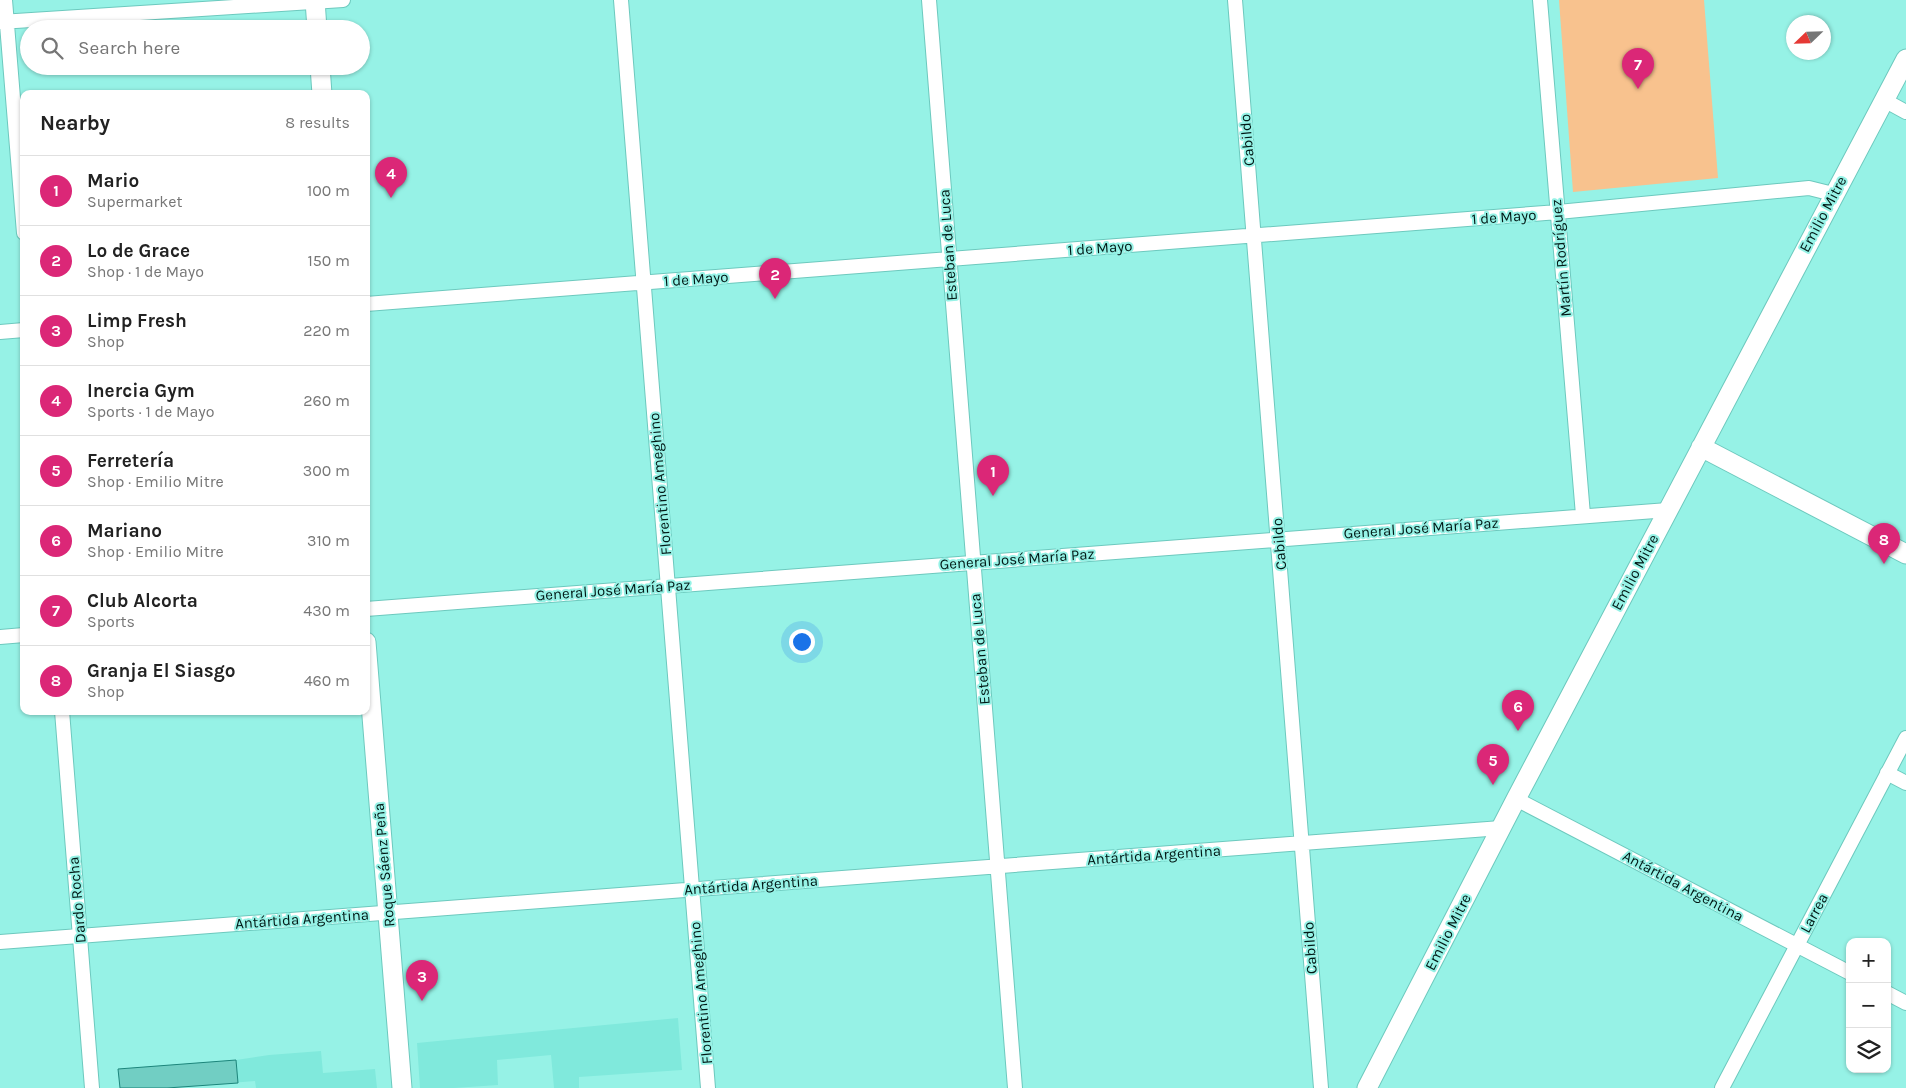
<!DOCTYPE html>
<meta charset="utf-8">
<style>
body{margin:0;font-family:Karla,sans-serif;background:#f2f2f2;color:#222}
.controls{position:absolute;right:15px;bottom:15px;display:grid;overflow:hidden;border-radius:10px;box-shadow:0 1px 4px #0004}
.controls button{width:45px;height:45px;display:grid;place-items:center;padding:0;border:0;border-bottom:1px solid #e0e0e0;background:#fff;color:#222;font:25px sans-serif}
.compass{position:absolute;left:1786px;top:15px;width:45px;height:45px;border-radius:50%;background:#fff;box-shadow:0 1px 4px #0004;rotate:247deg}
.you{position:absolute;left:801px;top:641px;width:18px;height:18px;margin:-12px;border:4px solid #fff;border-radius:50%;background:#1a73e8;box-shadow:0 0 0 8px #1a73e833}
.badge{display:grid;place-items:center;width:32px;height:32px;border-radius:50%;background:#db2777;color:#fff;font-size:16px;font-weight:700}
.pin{position:absolute;translate:-50% -41px;filter:drop-shadow(0 1px 2px #0008)}
.pin::after{content:'';position:absolute;top:26px;width:18px;height:15px;background:inherit;clip-path:polygon(0 0,100% 0,50% 100%)}
.list{margin:0;padding:0;list-style:none}
h2{display:flex;justify-content:space-between;align-items:center;height:65px;margin:0;padding:0 20px;font-size:21px}
h2 small{font-size:16px;font-weight:400;color:#767676}
.list li{display:grid;grid-template-columns:32px 1fr auto;gap:15px;align-items:center;box-sizing:border-box;height:70px;padding:0 20px;border-top:1px solid #e0e0e0}
.list b{display:block;font-size:19px;white-space:nowrap}
.list p{margin:0;font-size:16px;white-space:nowrap;color:#767676}
.list em{font-size:16px;font-style:normal;color:#767676}
.icon{flex:none;width:28px;height:28px;fill:none;stroke:currentColor;stroke-width:2;stroke-linecap:round;stroke-linejoin:round}
.map{position:relative;flex:none;width:1906px;height:1088px;overflow:hidden}
.search{position:absolute;background:#fff;box-shadow:0 1px 4px #0004;left:20px;top:20px;width:350px;height:55px;display:flex;align-items:center;gap:12px;box-sizing:border-box;padding:0 18px;border-radius:28px;color:#767676;font-size:19px}
.panel{position:absolute;background:#fff;box-shadow:0 1px 4px #0004;left:20px;top:90px;width:350px;height:625px;border-radius:10px}
.map>svg:first-child{display:block}
.built{fill:#80e9dc}
.green{fill:#f8c28e}
.building{fill:#71cec3;stroke:#1d857b}
.lines{fill:none;stroke-linecap:round;stroke-linejoin:round}
.street-casing{stroke:#6dc9be;stroke-width:16}
.secondary-casing{stroke:#6dc9be;stroke-width:21}
.street{stroke:#fff;stroke-width:14}
.secondary{stroke:#fff;stroke-width:19}
.labels{text-anchor:middle;stroke-width:4;stroke-linejoin:round;paint-order:stroke}
.street-label{font-size:15px;fill:#001714;stroke:#96f2e6}
</style>
<div class="map">
<svg width="1906" height="1088" viewBox="0 0 1906 1088">
<rect width="100%" height="100%" fill="#96f2e6"/>
<!-- built -->
<path class="built" d="M 678,1018 L 682,1070 L 579,1077 L 579,1088 L 554,1088 L 551,1055 L 497,1060 L 498,1085 L 454,1088 L 420,1088 L 417,1043 Z
M 321,1051 L 323,1073 L 375,1069 L 377,1088 L 256,1088 L 255,1081 L 167,1088 L 120,1088 L 118,1069 L 236,1060 L 269,1055 Z"/>
<!-- green -->
<path class="green" d="M 1559,0 L 1704,0 L 1718,178 L 1573,192 Z"/>
<!-- building -->
<path class="building" d="M 236,1060 L 238,1083 L 167,1088 L 120,1088 L 118,1069 Z"/>
<g class="lines">
<!-- street casing -->
<g class="street-casing">
<path id="street" d="M 5,0 L 24,233
M 621,0 L 708,1088
M 929,0 L 1015,1088
M 1235,0 L 1321,1088
M 1540,0 L 1583,515
M 0,22 L 343,0
M 1884,100 L 1906,112
M 366,304 L 1558,212 L 1809,188 L 1833,194
M 0,332 L 24,330
M 366,609 L 1668,510
M 0,637 L 24,635
M 62,711 L 92,1088
M 1887,773 L 1906,783
M 1516,799 L 1850,973
M 0,942 L 1501,828
M 1887,993 L 1906,1003
M 1722,1088 L 1906,738"/>
</g>
<!-- secondary casing -->
<g class="secondary-casing">
<path id="secondary" d="M 315,0 L 317,29
M 320,66 L 322,94
M 1701,447 L 1906,554
M 366,642 L 402,1088
M 1367,1088 L 1516,799 L 1906,59"/>
</g>
<!-- street -->
<use href="#street" class="street"/>
<!-- secondary -->
<use href="#secondary" class="secondary"/>
</g>
<g class="labels">
<!-- street labels -->
<g class="street-label">
<text transform="translate(1247 140) rotate(-95)" y="5">Cabildo</text>
<text transform="translate(1823 214) rotate(-62)" y="5">Emilio Mitre</text>
<text transform="translate(1504 217) rotate(-4)" y="5">1 de Mayo</text>
<text transform="translate(948 245) rotate(-94)" y="5">Esteban de Luca</text>
<text transform="translate(1100 248) rotate(-4)" y="5">1 de Mayo</text>
<text transform="translate(1561 258) rotate(-95)" y="5">Martín Rodríguez</text>
<text transform="translate(696 279) rotate(-4)" y="5">1 de Mayo</text>
<text transform="translate(660 484) rotate(-95)" y="5">Florentino Ameghino</text>
<text transform="translate(1421 528) rotate(-4)" y="5">General José María Paz</text>
<text transform="translate(1279 544) rotate(-95)" y="5">Cabildo</text>
<text transform="translate(1017 559) rotate(-4)" y="5">General José María Paz</text>
<text transform="translate(1635 572) rotate(-62)" y="5">Emilio Mitre</text>
<text transform="translate(613 590) rotate(-4)" y="5">General José María Paz</text>
<text transform="translate(980 649) rotate(-95)" y="5">Esteban de Luca</text>
<text transform="translate(1154 855) rotate(-4)" y="5">Antártida Argentina</text>
<text transform="translate(384 865) rotate(-95)" y="5">Roque Sáenz Peña</text>
<text transform="translate(751 885) rotate(-4)" y="5">Antártida Argentina</text>
<text transform="translate(1683 886) rotate(28)" y="5">Antártida Argentina</text>
<text transform="translate(77 900) rotate(-95)" y="5">Dardo Rocha</text>
<text transform="translate(1814 913) rotate(-62)" y="5">Larrea</text>
<text transform="translate(302 919) rotate(-4)" y="5">Antártida Argentina</text>
<text transform="translate(1448 932) rotate(-63)" y="5">Emilio Mitre</text>
<text transform="translate(1310 948) rotate(-94)" y="5">Cabildo</text>
<text transform="translate(701 993) rotate(-95)" y="5">Florentino Ameghino</text>
</g>
</g>
</svg>
<div class="controls">
<button>+</button>
<button>−</button>
<button><svg class="icon" aria-label="layers" viewBox="0 0 24 24"><path d="M12 4l9 5-9 5-9-5zM3 14l9 5 9-5"/></svg></button>
</div>
<svg class="compass" viewBox="-18 -18 36 36"><path d="M0-13l5 13h-10z" fill="#e53935"/><path d="M0 13l5-13h-10z" fill="#767676"/></svg>
<div class="you"></div>
<div class="pin badge" style="left:993px;top:496px">1</div>
<div class="pin badge" style="left:775px;top:299px">2</div>
<div class="pin badge" style="left:422px;top:1001px">3</div>
<div class="pin badge" style="left:391px;top:198px">4</div>
<div class="pin badge" style="left:1493px;top:785px">5</div>
<div class="pin badge" style="left:1518px;top:731px">6</div>
<div class="pin badge" style="left:1638px;top:89px">7</div>
<div class="pin badge" style="left:1884px;top:564px">8</div>
<div class="search"><svg class="icon" aria-label="search" viewBox="0 0 24 24"><circle cx="10" cy="10" r="6"/><path d="M15 15l6 6"/></svg>Search here</div>
<section class="panel">
<h2>Nearby<small>8 results</small></h2>
<ul class="list">
<li><span class="badge">1</span><div><b>Mario</b><p>Supermarket</p></div><em>100 m</em></li>
<li><span class="badge">2</span><div><b>Lo de Grace</b><p>Shop · 1 de Mayo</p></div><em>150 m</em></li>
<li><span class="badge">3</span><div><b>Limp Fresh</b><p>Shop</p></div><em>220 m</em></li>
<li><span class="badge">4</span><div><b>Inercia Gym</b><p>Sports · 1 de Mayo</p></div><em>260 m</em></li>
<li><span class="badge">5</span><div><b>Ferretería</b><p>Shop · Emilio Mitre</p></div><em>300 m</em></li>
<li><span class="badge">6</span><div><b>Mariano</b><p>Shop · Emilio Mitre</p></div><em>310 m</em></li>
<li><span class="badge">7</span><div><b>Club Alcorta</b><p>Sports</p></div><em>430 m</em></li>
<li><span class="badge">8</span><div><b>Granja El Siasgo</b><p>Shop</p></div><em>460 m</em></li>
</ul>
</section>
</div>
